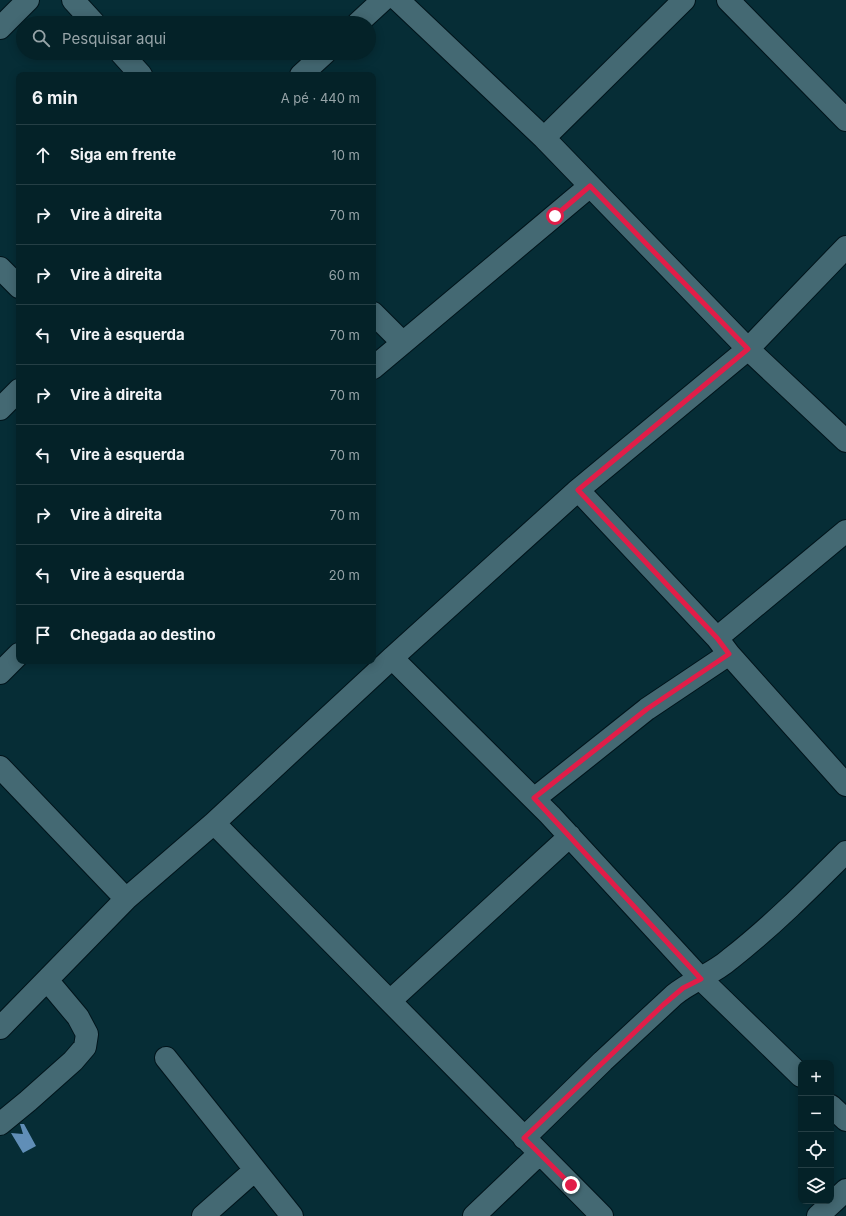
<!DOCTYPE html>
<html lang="pt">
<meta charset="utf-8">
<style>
body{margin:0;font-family:Inter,sans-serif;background:#0d2a30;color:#f1f3f6}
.controls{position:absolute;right:12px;bottom:12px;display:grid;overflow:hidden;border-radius:8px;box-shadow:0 2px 10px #0003}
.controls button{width:36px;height:36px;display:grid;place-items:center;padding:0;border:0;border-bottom:1px solid #253f45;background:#042228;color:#f1f3f6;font:20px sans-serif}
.stop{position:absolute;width:12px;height:12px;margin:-9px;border:3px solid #e11d48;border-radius:50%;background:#fff}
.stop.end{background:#e11d48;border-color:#fff;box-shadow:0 1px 4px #0008}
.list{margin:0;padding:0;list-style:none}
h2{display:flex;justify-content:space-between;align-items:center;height:52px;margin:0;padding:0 16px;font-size:17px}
h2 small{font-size:13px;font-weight:400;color:#97a4a8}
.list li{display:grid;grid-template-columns:26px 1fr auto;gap:12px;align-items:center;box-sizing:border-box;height:60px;padding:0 16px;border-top:1px solid #253f45}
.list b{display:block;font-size:15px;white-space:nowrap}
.list em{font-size:13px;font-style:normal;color:#97a4a8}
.icon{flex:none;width:22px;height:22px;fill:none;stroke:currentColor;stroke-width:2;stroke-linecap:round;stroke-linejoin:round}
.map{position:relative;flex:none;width:846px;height:1216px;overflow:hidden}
.search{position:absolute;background:#042228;box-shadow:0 2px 10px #0003;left:16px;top:16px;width:360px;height:44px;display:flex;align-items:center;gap:10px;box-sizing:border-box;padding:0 14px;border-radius:22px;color:#97a4a8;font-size:15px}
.panel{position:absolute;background:#042228;box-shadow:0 2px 10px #0003;left:16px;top:72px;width:360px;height:592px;border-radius:8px}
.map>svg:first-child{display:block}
.building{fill:#608eb7}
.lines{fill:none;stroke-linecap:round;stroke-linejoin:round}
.minor-casing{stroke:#00141b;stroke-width:24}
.minor{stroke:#446973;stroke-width:22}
.route{stroke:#e11d48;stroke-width:5}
</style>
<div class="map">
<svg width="846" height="1216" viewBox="0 0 846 1216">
<rect width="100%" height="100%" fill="#062d36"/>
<!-- building -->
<path class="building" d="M 20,1124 L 24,1124 L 36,1146 L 23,1153 L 11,1133 L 23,1134 Z"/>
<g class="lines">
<!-- minor casing -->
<g class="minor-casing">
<path id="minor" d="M 73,0 L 94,23
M 398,0 L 544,138 L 748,349 L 846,441
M 728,0 L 846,120
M 358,23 L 383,0
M 0,28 L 28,0
M 121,53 L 141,75
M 301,75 L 325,53
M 544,138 L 684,0
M 0,268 L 19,287
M 373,313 L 403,343
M 373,368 L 590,186
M 0,409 L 19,390
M 578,490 L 717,638 L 729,654 L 846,785
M 717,638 L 846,531
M 392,658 L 550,815 L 701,979 L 801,1076
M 0,673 L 19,654
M 0,767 L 126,899
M 534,799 L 647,709 L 729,654
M 214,823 L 602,1216
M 390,1001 L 570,836
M 0,1028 L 126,899 L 214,823 L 392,658 L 578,490 L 748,349 L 846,247
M 166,1058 L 292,1216
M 831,1106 L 846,1120
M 0,1124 L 28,1101 L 73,1061 L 85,1047 L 87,1034 L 78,1017 L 47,980
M 524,1138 L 603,1061 L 674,995 C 691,981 713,974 730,959 C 771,927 809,889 846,852
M 203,1216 L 255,1170
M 474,1216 L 539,1154
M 818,1216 L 846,1190"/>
</g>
<!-- minor -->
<use href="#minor" class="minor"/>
</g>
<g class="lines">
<!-- route -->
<path class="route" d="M 555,216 L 590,186 L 748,349 L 578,490 L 717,638 L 729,654 L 647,709 L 534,798 L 701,979 L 683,988 L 663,1005 L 524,1138 L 571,1185"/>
</g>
</svg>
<div class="controls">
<button>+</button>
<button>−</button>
<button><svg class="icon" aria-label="locate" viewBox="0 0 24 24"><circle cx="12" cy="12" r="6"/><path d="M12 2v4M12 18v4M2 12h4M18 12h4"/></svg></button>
<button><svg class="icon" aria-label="layers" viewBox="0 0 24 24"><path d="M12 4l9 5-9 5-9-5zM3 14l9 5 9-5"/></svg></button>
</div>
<div class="stop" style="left:555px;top:216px"></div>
<div class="stop end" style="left:571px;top:1185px"></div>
<div class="search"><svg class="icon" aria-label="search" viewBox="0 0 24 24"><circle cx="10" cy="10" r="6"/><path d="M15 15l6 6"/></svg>Pesquisar aqui</div>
<section class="panel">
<h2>6 min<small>A pé · 440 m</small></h2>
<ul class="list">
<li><svg class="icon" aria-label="ahead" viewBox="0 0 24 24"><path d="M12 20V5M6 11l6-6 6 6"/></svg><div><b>Siga em frente</b></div><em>10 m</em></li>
<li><svg class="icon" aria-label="right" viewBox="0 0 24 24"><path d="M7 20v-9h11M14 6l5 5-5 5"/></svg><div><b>Vire à direita</b></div><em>70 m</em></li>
<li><svg class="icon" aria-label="right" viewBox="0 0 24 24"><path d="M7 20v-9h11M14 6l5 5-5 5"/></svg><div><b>Vire à direita</b></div><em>60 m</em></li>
<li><svg class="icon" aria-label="left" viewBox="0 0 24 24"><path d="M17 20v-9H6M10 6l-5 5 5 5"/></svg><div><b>Vire à esquerda</b></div><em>70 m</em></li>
<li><svg class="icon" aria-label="right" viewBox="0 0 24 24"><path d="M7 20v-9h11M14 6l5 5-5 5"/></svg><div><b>Vire à direita</b></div><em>70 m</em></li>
<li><svg class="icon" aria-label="left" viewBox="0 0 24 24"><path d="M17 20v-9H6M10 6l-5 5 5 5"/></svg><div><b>Vire à esquerda</b></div><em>70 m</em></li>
<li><svg class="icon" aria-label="right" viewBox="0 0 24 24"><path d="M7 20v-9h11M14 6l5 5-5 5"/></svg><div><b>Vire à direita</b></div><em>70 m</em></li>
<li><svg class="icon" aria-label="left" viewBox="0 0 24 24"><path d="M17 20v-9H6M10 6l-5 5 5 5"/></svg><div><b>Vire à esquerda</b></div><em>20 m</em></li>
<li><svg class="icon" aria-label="arrive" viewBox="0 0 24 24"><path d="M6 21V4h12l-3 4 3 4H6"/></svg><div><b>Chegada ao destino</b></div></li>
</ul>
</section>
</div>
